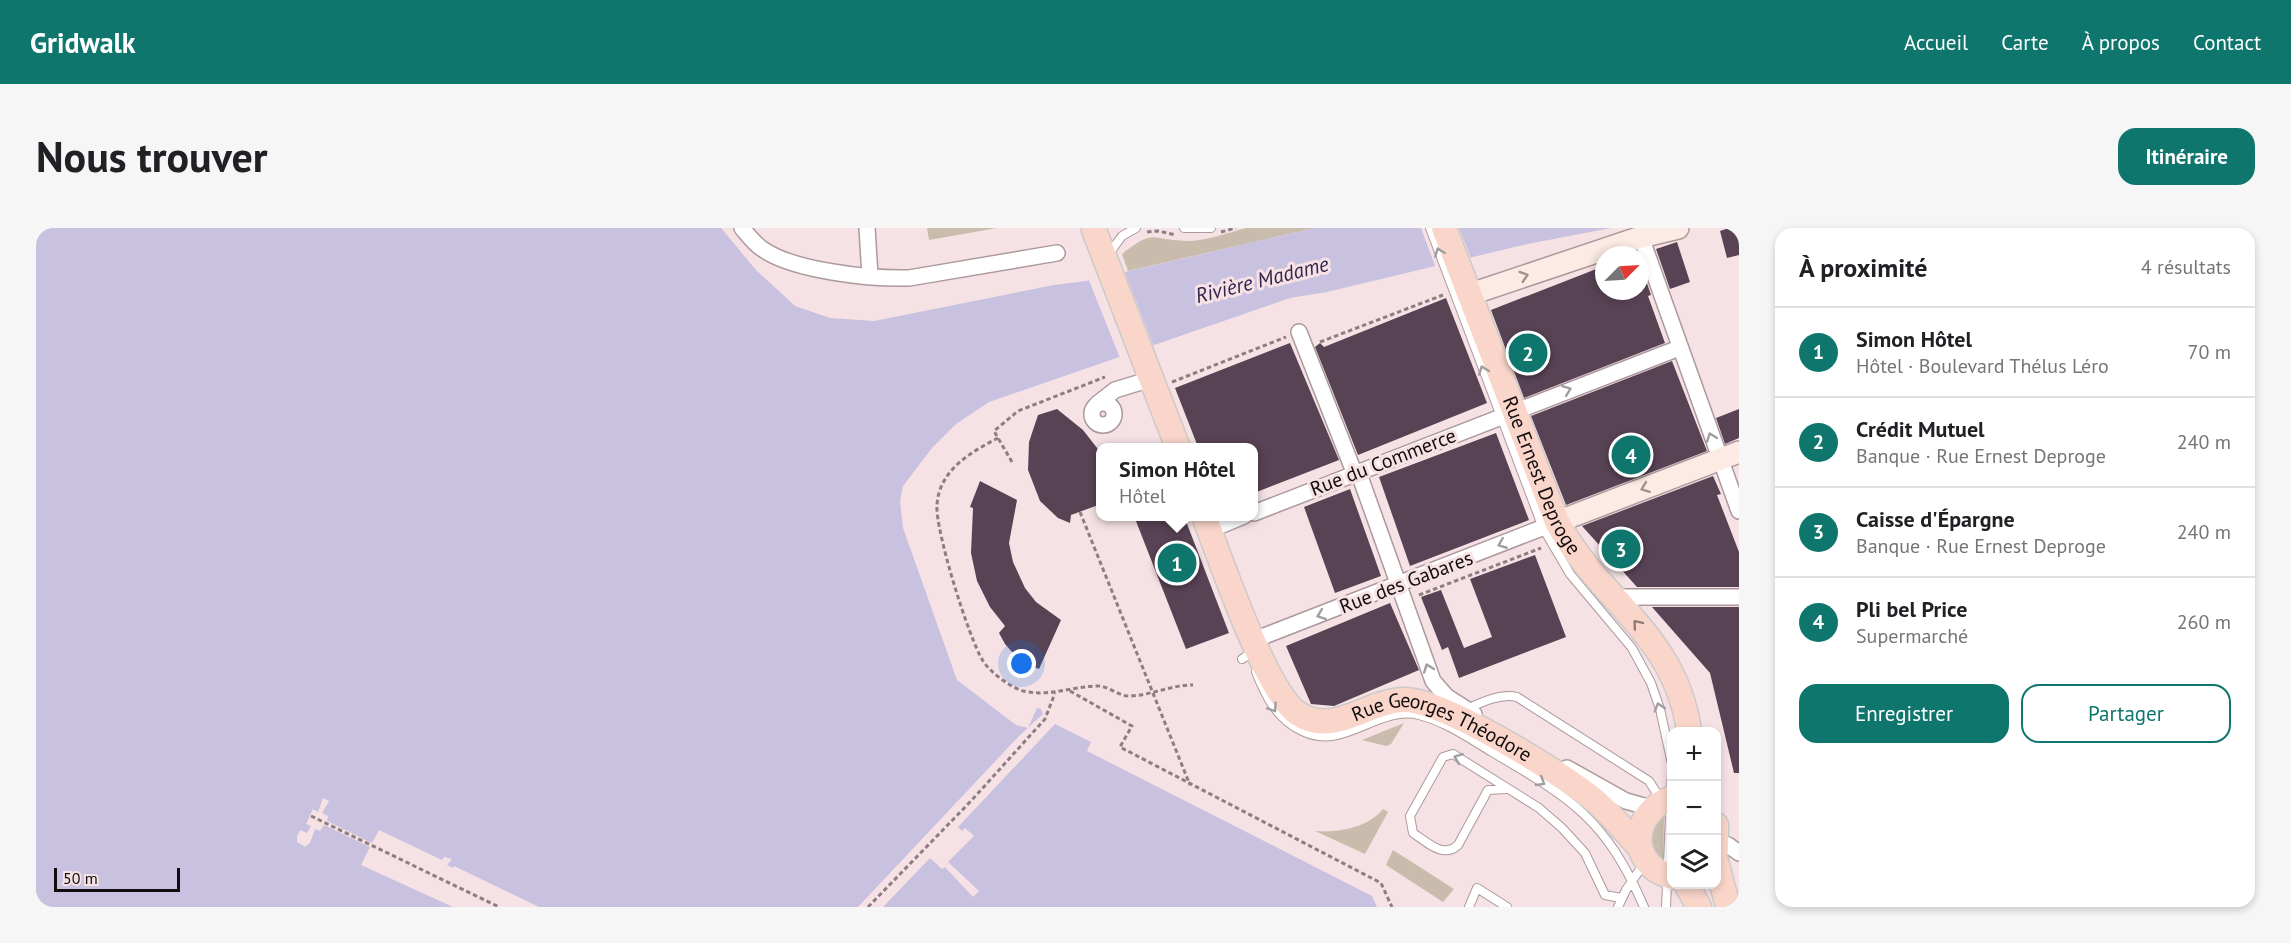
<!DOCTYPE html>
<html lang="fr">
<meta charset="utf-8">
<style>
body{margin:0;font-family:"PT Sans",sans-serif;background:#f6f6f6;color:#202124}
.controls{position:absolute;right:18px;bottom:18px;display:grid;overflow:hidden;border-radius:12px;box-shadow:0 3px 9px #0003}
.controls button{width:54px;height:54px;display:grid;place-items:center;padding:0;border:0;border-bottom:2px solid #e0e0e0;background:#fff;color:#202124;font:30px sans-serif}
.compass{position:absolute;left:1559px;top:18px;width:54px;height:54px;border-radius:50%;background:#fff;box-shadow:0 3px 9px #0003;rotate:66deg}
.scale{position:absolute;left:18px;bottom:15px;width:126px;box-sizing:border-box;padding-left:6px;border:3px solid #130c0e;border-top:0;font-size:16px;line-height:21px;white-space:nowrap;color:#130c0e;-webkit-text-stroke:4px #f6e2e5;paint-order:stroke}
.you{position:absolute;left:986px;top:436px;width:21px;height:21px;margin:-15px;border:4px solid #fff;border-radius:50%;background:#1a73e8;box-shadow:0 0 0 9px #1a73e833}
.badge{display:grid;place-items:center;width:39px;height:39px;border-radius:50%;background:#0f766e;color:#fff;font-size:20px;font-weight:700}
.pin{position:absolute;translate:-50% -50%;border:3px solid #fff;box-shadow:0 2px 6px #0006}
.popup{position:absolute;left:1060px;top:215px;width:162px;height:78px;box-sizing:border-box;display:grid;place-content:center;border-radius:12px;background:#fff;filter:drop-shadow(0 2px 4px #0005);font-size:20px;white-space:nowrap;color:#757577}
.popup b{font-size:22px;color:#202124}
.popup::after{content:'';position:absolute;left:50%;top:100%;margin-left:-12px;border:12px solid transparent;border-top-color:#fff}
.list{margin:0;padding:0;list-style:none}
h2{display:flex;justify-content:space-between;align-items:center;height:78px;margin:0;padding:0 24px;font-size:26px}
h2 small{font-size:20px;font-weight:400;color:#757577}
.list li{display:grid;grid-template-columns:39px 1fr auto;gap:18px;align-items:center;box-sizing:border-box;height:90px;padding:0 24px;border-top:2px solid #e0e0e0}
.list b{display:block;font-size:22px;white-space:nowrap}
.list p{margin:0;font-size:20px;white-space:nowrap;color:#757577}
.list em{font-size:20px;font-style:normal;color:#757577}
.actions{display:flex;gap:12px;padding:18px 24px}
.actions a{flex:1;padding:14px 0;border:2px solid #0f766e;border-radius:18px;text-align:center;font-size:21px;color:#0f766e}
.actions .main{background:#0f766e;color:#fff}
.icon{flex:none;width:33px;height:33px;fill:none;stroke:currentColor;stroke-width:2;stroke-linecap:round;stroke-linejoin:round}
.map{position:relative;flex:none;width:1703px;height:679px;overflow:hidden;border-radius:18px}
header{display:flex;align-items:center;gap:36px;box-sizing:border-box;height:84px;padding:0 30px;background:#0f766e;color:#fff}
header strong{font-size:28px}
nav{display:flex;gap:33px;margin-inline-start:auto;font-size:21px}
.intro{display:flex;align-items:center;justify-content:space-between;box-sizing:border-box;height:144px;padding:0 36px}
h1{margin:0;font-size:42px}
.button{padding:15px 27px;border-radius:18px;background:#0f766e;color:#fff;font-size:21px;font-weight:700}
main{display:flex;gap:36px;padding:0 36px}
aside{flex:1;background:#fff;border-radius:18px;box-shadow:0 3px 9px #0003}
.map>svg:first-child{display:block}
.green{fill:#c9bcac}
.water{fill:#c8c1df}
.pier{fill:#f6e2e5}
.building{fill:#584355}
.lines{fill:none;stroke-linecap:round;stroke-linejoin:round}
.lane-casing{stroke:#ac999d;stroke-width:10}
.street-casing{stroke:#ac999d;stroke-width:18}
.secondary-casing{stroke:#ac999d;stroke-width:24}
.primary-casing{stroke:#cbcaca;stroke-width:27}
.path{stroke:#8c7e81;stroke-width:3;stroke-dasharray:4.5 3;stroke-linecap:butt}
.lane{stroke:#fff;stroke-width:8}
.street{stroke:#fff;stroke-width:15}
.secondary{stroke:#fcebe4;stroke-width:21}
.primary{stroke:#fad6ca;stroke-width:24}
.oneway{stroke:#a19e9f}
.oneway2{stroke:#9f928e}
.oneway3{stroke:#927b75}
.labels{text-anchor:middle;stroke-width:6;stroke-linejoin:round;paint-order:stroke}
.street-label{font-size:20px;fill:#130c0e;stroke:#f6e2e5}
.water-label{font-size:21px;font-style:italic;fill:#32254d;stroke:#f6e2e5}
</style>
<header>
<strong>Gridwalk</strong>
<nav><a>Accueil</a><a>Carte</a><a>À propos</a><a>Contact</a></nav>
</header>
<div class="intro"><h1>Nous trouver</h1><a class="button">Itinéraire</a></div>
<main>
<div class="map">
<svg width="1703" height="679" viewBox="0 0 1703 679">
<rect width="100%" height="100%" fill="#f6e2e5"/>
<!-- green -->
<path class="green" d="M 891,0 L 961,0 L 893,12 Z
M 1210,0 L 1279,0 L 1092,43 L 1086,26 C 1120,0 1113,12 1150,13 C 1170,13 1191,5 1210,0 Z
M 1368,495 L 1355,516 L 1350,518 L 1326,512 Z
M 1347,581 L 1352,584 L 1329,626 L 1279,603 C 1301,605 1332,600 1347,581 Z
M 1628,582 L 1627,641 L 1615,629 L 1613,597 Z
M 1357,622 L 1418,661 L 1407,674 L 1350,637 Z"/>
<!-- water -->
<path class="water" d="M 0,0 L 685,0 L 720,42 L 759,78 L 794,90 L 838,93 L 1018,57 L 1050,53 L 1279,0 L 1575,0 L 1487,17 L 1291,64 L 1254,70 L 953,174 L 920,196 L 896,220 L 867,258 L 864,273 L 867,300 L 921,452 L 980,497 L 992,500 L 1001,480 L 1005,481 L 1009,491 L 1055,514 L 1051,523 L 1336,668 L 1341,679 L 0,679 Z"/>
<!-- pier -->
<path class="pier" d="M 1385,0 L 1423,0 L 1436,33 L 1401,43 Z
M 1088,42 L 1118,119 L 1084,130 L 1052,50 Z
M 1009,484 L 1019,496 L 922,599 L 926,603 L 929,600 L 938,608 L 912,634 L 943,663 L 937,669 L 909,639 L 906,641 L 894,630 L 847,679 L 822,679 L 983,508 Z
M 287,570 L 293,573 L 286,585 L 292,588 L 291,593 L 336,615 L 343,602 L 406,632 L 408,629 L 416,631 L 411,637 L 417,640 L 418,638 L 503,679 L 417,679 L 325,637 L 334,619 L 288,597 L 284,603 L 279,601 L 274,615 L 269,619 L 261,614 L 261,609 L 264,602 L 271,605 L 275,598 L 270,596 L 277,581 L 282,584 Z"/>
<!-- building -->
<path class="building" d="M 1693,0 L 1703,0 L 1703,27 L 1691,30 L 1684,3 Z
M 1641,14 L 1654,54 L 1634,61 L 1620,21 Z
M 1604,35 L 1615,67 L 1612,68 L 1629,115 L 1488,170 L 1455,82 L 1568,38 L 1568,63 L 1604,63 Z
M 1410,70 L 1451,175 L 1322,227 L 1279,119 L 1284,115 L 1288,119 Z
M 1254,115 L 1303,232 L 1218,265 L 1218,219 L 1162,219 L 1139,160 Z
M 1636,133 L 1671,223 L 1530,277 L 1495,188 Z
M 1021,181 L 1047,202 L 1065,225 L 1065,276 L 1035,287 L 1034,295 L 1022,290 L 1004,273 L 992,242 L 993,214 L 1002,187 Z
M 1703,181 L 1703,210 L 1689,216 L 1680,190 Z
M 1460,205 L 1493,292 L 1374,338 L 1343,249 Z
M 1677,248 L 1685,266 L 1681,267 L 1703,324 L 1703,359 L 1601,359 L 1546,298 Z
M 944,253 L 981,272 L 973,315 L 977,334 L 989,360 L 1000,374 L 1025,392 L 1003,441 L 984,433 L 969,416 L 963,405 L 969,398 L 954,379 L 941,353 L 935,325 L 937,280 L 934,279 Z
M 1314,261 L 1345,348 L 1299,365 L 1268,279 Z
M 1098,288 L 1148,288 L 1193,405 L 1150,421 Z
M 1499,327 L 1530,409 L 1423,450 L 1412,419 L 1406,422 L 1385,369 L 1405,362 L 1428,420 L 1456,409 L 1434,351 Z
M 1354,375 L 1383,442 L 1298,478 L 1275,476 L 1250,418 Z
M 1616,379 L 1703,379 L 1703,545 L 1698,545 L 1674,445 Z"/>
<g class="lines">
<!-- lane casing -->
<g class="lane-casing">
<path id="lane" d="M 1148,0 L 1175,0
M 1394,0 L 1507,300 L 1534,346 L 1596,420 L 1615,455 L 1624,481 L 1636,536
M 1072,27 L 1086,8 L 1100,0
M 1206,431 L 1212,427
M 1220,444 C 1230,469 1241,491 1266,503 C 1308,524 1341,477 1383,487 C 1410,494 1433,510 1456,524 C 1536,571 1570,591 1608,679
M 1431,481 C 1446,474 1465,465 1481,469 L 1613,553 L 1625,572
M 1471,561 L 1452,562 L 1422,617 C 1407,631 1391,614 1377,605 L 1374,588 L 1407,529 L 1417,526 L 1503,580 L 1526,600 L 1549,625 L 1569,667 L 1585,670
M 1433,679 L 1441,660 L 1471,679
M 1582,679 L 1590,662 L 1609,634
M 1630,679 L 1636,543"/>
</g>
<!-- street casing -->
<g class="street-casing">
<path id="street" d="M 706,0 C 712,7 718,15 725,20 C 756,43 835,51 873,50 L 1021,25
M 831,0 L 834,48
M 1605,9 L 1703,283
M 1263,104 L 1318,244
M1056 186a11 11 0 1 1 22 0a11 11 0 1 1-22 0Z
M 1061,176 L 1079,162 L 1115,151
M 1322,243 L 1397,453 L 1410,468 L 1438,486
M 1218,285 L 1643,120
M 1174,302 L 1208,288
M 1578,369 L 1703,369
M 1218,412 L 1521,294
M 1531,540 L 1590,573 L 1615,580
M 1692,617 L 1703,625"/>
</g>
<!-- secondary casing -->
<g class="secondary-casing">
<path id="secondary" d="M 1432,67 L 1605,9 L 1642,0
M 1521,294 L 1703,224"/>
</g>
<!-- primary casing -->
<g class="primary-casing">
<g id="primary">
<path id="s1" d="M 1408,0 L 1521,294 C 1564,373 1640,407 1653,503"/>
<path d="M 1058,2 L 1142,220"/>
<path id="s2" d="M 1168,288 C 1184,330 1229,462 1261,485 C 1298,510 1331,472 1369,472 C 1407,472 1525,545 1557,571 C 1574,585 1589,603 1604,620"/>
<path d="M 1636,570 C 1594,584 1591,637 1636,649"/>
<path d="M 1680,597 L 1680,622"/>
<path d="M 1680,633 L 1692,679"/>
<path d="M 1650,656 L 1663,679"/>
</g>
</g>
<!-- path -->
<path class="path" d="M 1111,4 L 1122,3 L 1140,7
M 1185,4 L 1200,0
M 1284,114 L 1407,67
M 1136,154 L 1250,109
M 962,210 C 935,224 903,242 901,277 C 899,302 933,411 947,433 C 955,445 974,459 987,463 C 1012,469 1035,459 1060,458 C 1072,457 1083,469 1094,468 C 1116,467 1135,457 1157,457
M 976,234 L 958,203 L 982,183 L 1069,149
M 1044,284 L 1154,557
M 1383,367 L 1505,320
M 1034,463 L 1096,498 L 1084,519 L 1345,655 L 1356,679
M 275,588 L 463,679
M 832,679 L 935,573 L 1009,491 L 1019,465"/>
<!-- lane -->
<use href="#lane" class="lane"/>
<!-- street -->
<use href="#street" class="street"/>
<!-- secondary -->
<use href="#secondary" class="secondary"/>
<!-- primary -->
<use href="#primary" class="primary"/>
</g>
<!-- one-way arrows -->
<defs><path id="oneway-chevron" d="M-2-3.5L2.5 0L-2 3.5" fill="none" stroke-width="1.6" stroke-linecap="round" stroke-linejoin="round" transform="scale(1.5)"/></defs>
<g class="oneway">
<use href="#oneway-chevron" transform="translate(1403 24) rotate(-111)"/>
<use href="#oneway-chevron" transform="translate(1447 142) rotate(-110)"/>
<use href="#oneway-chevron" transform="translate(1531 162) rotate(-21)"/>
<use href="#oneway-chevron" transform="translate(1675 209) rotate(-110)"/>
<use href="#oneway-chevron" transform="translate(1466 316) rotate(158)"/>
<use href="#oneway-chevron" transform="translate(1285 387) rotate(159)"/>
<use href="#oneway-chevron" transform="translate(1392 440) rotate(-110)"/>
<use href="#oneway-chevron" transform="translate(1623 479) rotate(-107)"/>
<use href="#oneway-chevron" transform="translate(1237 480) rotate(56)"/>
<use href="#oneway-chevron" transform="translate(1422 530) rotate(-159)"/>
<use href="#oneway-chevron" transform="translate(1505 554) rotate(31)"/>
</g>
<g class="oneway2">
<use href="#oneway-chevron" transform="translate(1488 48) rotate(-18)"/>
<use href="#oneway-chevron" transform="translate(1609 260) rotate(159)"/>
</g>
<use class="oneway3" href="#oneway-chevron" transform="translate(1601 396) rotate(-130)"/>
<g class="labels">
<!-- street labels -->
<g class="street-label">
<text transform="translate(1347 234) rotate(-21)" y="7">Rue du Commerce</text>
<text dy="7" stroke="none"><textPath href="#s1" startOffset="266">Rue Ernest Deproge</textPath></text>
<text transform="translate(1370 354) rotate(-21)" y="7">Rue des Gabares</text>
<text dy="7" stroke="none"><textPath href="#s2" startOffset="374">Rue Georges Théodore</textPath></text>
</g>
<!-- water labels -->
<g class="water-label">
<text transform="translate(1226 52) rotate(-14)" y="7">Rivière Madame</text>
</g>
</g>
</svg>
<div class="controls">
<button>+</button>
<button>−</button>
<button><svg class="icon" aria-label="layers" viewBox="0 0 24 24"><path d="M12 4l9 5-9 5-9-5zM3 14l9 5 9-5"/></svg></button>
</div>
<svg class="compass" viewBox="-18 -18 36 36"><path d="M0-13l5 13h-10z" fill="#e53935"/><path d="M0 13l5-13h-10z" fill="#757577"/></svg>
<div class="scale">50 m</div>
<div class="you"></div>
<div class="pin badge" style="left:1141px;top:335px">1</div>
<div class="popup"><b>Simon Hôtel</b>Hôtel</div>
<div class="pin badge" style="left:1492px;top:125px">2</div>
<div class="pin badge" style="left:1585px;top:321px">3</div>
<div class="pin badge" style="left:1595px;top:227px">4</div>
</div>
<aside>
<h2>À proximité<small>4 résultats</small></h2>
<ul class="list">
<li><span class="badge">1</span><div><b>Simon Hôtel</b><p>Hôtel · Boulevard Thélus Léro</p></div><em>70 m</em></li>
<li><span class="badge">2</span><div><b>Crédit Mutuel</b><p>Banque · Rue Ernest Deproge</p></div><em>240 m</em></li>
<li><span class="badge">3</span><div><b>Caisse d'Épargne</b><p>Banque · Rue Ernest Deproge</p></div><em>240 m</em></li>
<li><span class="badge">4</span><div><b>Pli bel Price</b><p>Supermarché</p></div><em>260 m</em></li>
</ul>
<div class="actions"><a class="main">Enregistrer</a><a>Partager</a></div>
</aside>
</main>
